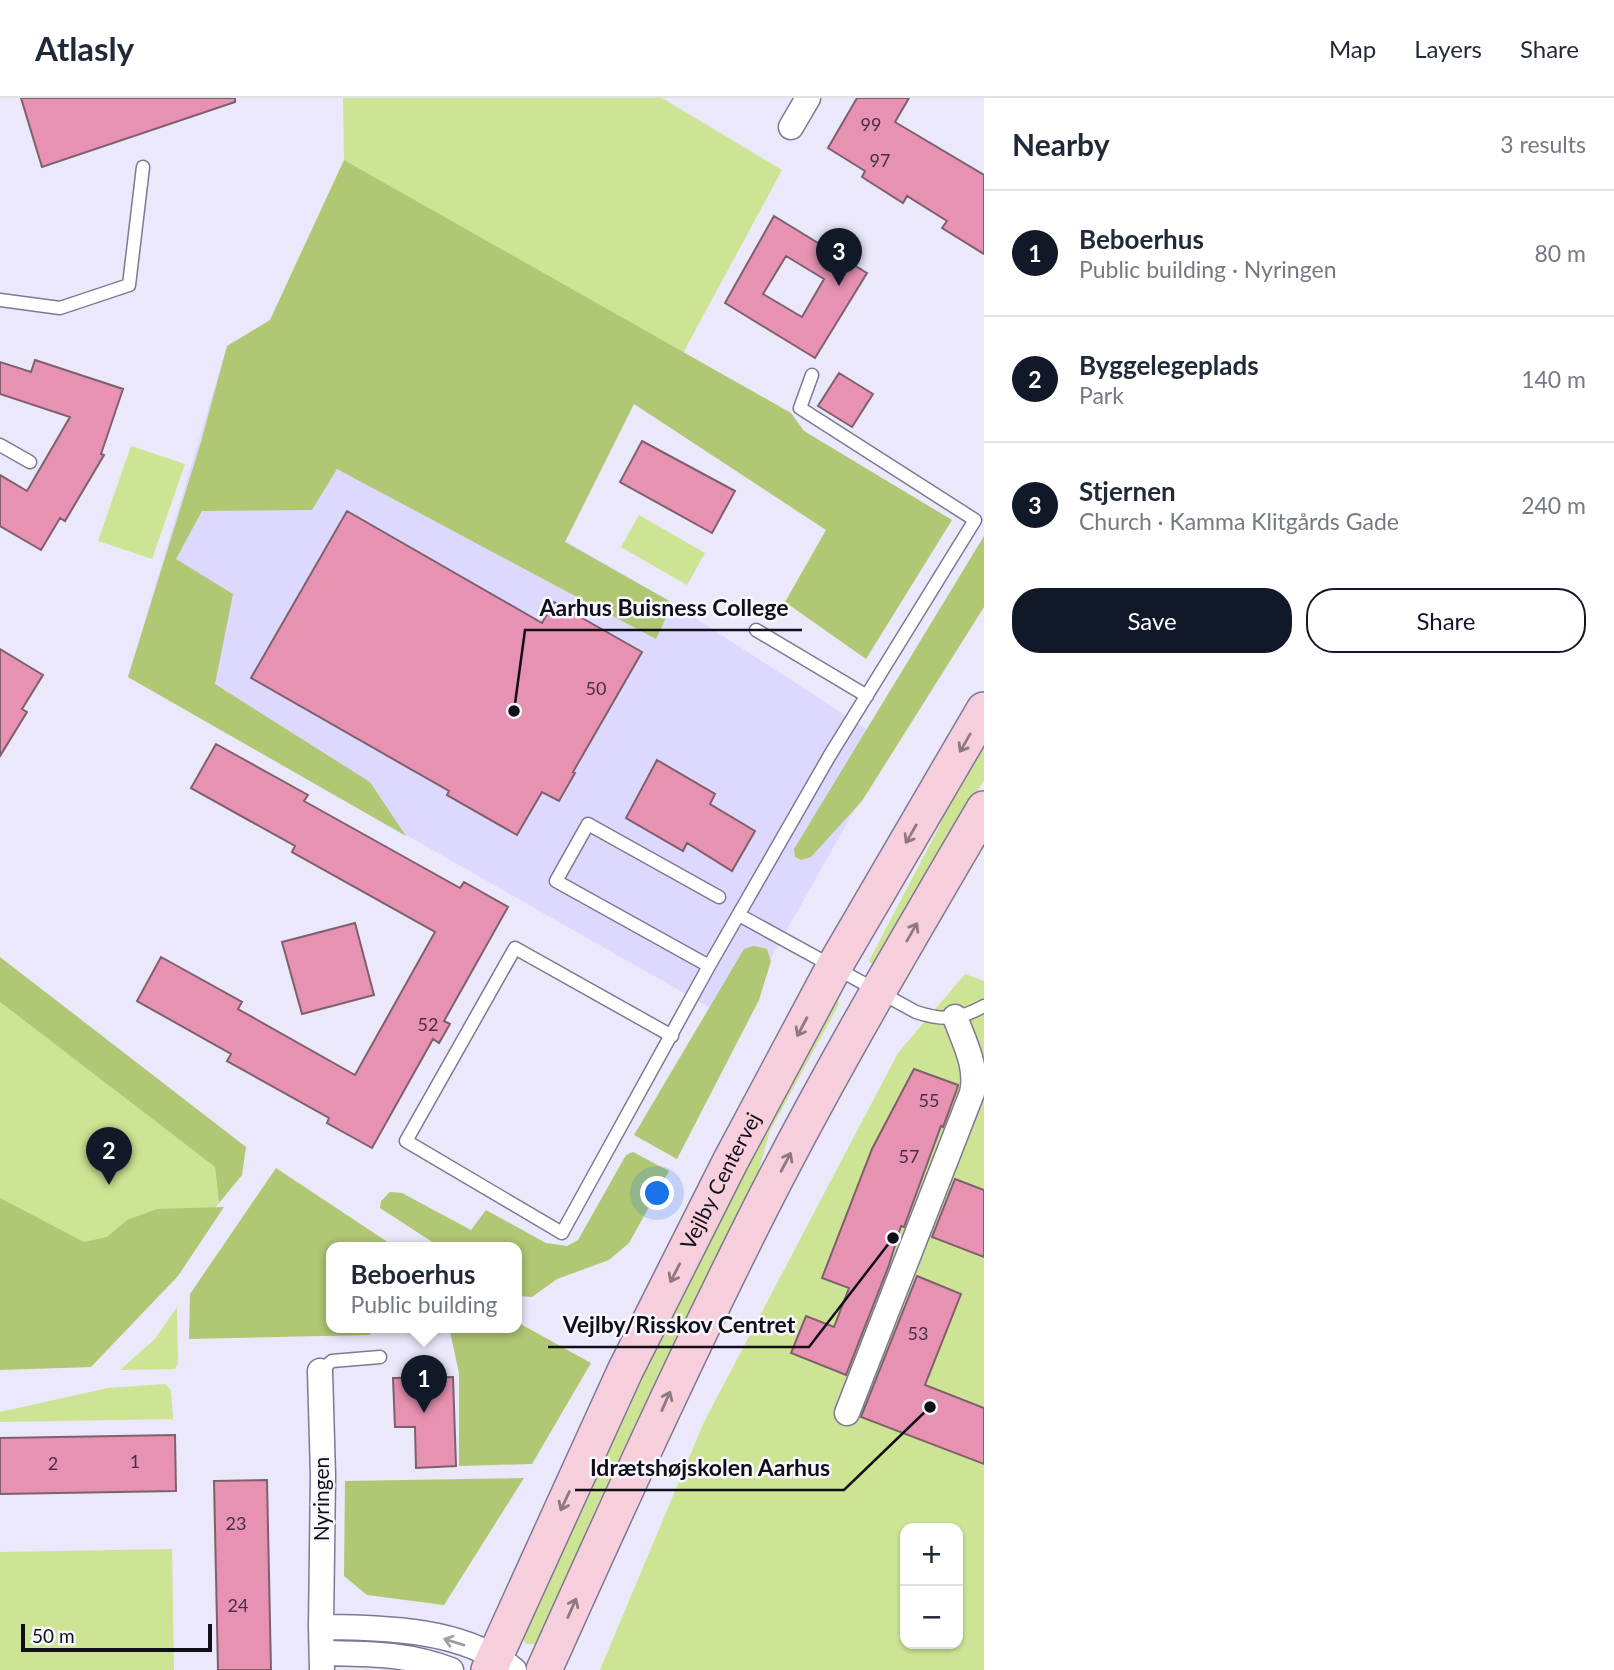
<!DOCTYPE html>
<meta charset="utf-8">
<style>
body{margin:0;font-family:Lato,sans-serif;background:#f6f6f7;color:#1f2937}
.controls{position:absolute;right:21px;bottom:21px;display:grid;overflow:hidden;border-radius:14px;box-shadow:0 2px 5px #0004}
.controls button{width:63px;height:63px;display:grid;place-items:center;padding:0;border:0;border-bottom:2px solid #e0e1e3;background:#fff;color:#1f2937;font:35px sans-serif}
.scale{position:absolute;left:21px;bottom:18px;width:191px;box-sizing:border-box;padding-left:7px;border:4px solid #100f19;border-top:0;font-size:19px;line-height:24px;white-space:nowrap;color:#100f19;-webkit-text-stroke:5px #f7f7fd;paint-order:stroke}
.you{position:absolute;left:658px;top:1096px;width:24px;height:24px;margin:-18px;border:5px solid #fff;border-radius:50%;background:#1a73e8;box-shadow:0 0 0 10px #1a73e833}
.badge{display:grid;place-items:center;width:46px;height:46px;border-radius:50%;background:#111827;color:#fff;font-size:23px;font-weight:700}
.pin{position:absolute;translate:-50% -58px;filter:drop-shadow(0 2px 4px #0008)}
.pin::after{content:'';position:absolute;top:37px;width:24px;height:21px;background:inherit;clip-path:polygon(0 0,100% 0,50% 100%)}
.popup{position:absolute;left:326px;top:1144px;width:196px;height:91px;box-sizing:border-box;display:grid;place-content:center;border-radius:14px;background:#fff;filter:drop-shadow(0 2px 5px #0005);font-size:23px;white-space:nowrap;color:#747a83}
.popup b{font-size:26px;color:#1f2937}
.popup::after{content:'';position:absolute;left:50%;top:100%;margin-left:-14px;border:14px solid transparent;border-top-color:#fff}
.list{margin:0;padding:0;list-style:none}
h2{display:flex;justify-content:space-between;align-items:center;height:91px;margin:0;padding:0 28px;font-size:30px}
h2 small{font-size:23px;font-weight:400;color:#747a83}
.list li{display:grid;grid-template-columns:46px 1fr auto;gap:21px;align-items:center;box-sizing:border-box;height:126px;padding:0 28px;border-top:2px solid #e0e1e3}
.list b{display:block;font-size:26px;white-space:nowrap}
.list p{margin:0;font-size:23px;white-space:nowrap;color:#747a83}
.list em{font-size:23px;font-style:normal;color:#747a83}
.actions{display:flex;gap:14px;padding:21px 28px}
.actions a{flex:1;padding:16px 0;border:2px solid #111827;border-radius:28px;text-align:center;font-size:24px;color:#111827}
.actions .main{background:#111827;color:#fff}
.map{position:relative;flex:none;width:984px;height:1572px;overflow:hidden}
header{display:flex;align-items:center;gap:42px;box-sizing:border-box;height:98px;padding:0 35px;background:#fff;border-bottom:2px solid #e0e1e3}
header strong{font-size:33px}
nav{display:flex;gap:38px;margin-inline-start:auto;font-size:24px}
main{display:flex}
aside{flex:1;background:#fff}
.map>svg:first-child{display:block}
.built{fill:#ddd9fe}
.green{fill:#cde494;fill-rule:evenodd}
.forest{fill:#b0c774}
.building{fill:#e892b3;stroke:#7e606b;stroke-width:2;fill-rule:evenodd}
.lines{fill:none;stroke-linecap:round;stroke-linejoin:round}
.lane-casing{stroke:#7d7995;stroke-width:15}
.street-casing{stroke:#7d7995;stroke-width:27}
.secondary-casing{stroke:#7d7995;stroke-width:38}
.lane{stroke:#fff;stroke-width:12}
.street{stroke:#fff;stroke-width:24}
.secondary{stroke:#f7cedc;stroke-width:35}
.oneway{stroke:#8f7884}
.oneway2{stroke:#9f9fa3}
.labels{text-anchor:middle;stroke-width:5;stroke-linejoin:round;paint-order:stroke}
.number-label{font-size:18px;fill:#463040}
.street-label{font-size:21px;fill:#100f19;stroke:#f7f7fd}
.leader{fill:none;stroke:#100f19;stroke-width:2.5}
.callout-dot{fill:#100f19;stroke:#f7f7fd;stroke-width:2.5}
.callout-label{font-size:23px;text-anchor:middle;font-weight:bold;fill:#100f19;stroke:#f7f7fd;stroke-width:5;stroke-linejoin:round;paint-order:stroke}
</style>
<header>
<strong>Atlasly</strong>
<nav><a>Map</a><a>Layers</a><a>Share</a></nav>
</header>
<main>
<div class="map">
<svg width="984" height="1572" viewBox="0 0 984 1572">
<rect width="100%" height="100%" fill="#eae8fa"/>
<!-- built -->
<path class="built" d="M 227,248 L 669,503 L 891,647 L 735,924 L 128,579 Z"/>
<!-- green -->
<path class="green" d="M 343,0 L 662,0 L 782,72 L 683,255 L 344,62 Z
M 131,348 L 185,366 L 152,461 L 98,443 Z
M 639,417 L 705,455 L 687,487 L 621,449 Z
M 984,637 L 984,682 L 877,863 L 872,866 L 869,863 L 939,729 L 955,684 Z
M 965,876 L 984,883 L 984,1572 L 600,1572 L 704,1324 L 898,955 ZM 905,1430 L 958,1430 L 958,1546 L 905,1546 Z
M 838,901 L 839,906 L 770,1033 L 751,1099 L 540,1542 L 535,1546 L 526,1546 L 521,1537 L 564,1435 L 767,1022 L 835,902 Z
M 0,904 L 215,1069 L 219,1105 L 89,1265 L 0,1268 Z
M 177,1209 L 178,1265 L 175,1271 L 120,1272 L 155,1241 Z
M 165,1286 L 171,1292 L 173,1321 L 0,1324 L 0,1314 L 108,1290 Z
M 172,1451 L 174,1572 L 0,1572 L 0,1454 Z"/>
<!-- forest -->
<path class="forest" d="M 344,62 L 791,315 L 804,333 L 952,422 L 866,561 L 785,504 L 826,432 L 634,306 L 565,444 L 673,505 L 656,541 L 337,371 L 312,412 L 202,413 L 176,461 L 233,496 L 215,586 L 370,684 L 406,738 L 128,579 L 201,344 L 227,248 L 270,222 Z
M 984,438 L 984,509 L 862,703 L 811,759 L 801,762 L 795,759 L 794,751 Z
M 754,848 L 767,851 L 771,863 L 759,902 L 677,1061 L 634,1037 L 744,851 Z
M 0,859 L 246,1049 L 242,1077 L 219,1105 L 215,1069 L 0,904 Z
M 633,1054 L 669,1073 L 629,1145 L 609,1162 L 557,1181 L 532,1199 L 517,1198 L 517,1149 L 440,1149 L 380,1110 L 381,1103 L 390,1094 L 402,1095 L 471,1132 L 486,1112 L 546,1145 L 567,1148 L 578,1142 L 626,1057 Z
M 276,1070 L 395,1149 L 331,1149 L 331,1229 L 380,1229 L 369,1237 L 189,1241 L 190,1196 Z
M 0,1100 L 84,1144 L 107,1139 L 127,1122 L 157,1111 L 224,1109 L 178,1178 L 91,1269 L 0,1272 Z
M 517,1224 L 591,1265 L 532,1366 L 459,1368 L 459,1275 L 449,1229 L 517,1229 Z
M 524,1380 L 444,1507 L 367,1497 L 344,1478 L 345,1383 Z"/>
<!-- building -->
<path class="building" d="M 21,0 L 235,0 L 235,4 L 42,69 Z
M 857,0 L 909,0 L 895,24 L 984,77 L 984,156 L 942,130 L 947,123 L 907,98 L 903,105 L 862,79 L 865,73 L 828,50 Z
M 774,118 L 867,175 L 815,260 L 725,205 ZM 786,158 L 824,181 L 802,219 L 763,196 Z
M 35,262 L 123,291 L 101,356 L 104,357 L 65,423 L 60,420 L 41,452 L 0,428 L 0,377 L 27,393 L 70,319 L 0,296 L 0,264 L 31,274 Z
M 839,275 L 873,296 L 852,329 L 818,308 Z
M 642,343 L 735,393 L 712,435 L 620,384 Z
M 347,413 L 542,525 L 554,504 L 642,554 L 573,674 L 575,675 L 559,703 L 542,694 L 517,737 L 447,697 L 449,693 L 251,580 Z
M 0,551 L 43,577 L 22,611 L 27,614 L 0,658 Z
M 216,646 L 308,697 L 304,703 L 460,790 L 464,784 L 508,809 L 444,923 L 450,926 L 439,945 L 433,941 L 372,1050 L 327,1025 L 329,1020 L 227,963 L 231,956 L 137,903 L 161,859 L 242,904 L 238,911 L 355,977 L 435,834 L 292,754 L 295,748 L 191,690 Z
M 657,662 L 715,696 L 710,706 L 755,733 L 732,773 L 687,745 L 683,753 L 626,720 Z
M 355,825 L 374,897 L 302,916 L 282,844 Z
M 914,971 L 958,987 L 957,991 L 943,1029 L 941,1028 L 904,1129 L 901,1128 L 889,1167 L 846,1277 L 791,1255 L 806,1218 L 834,1229 L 849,1190 L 822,1180 L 872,1051 Z
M 955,1081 L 984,1092 L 984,1159 L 932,1139 Z
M 917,1178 L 961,1196 L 925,1287 L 984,1310 L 984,1366 L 861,1319 Z
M 453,1279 L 456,1368 L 416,1370 L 415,1329 L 395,1329 L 393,1280 Z
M 175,1337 L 176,1393 L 0,1396 L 0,1340 Z
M 267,1382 L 271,1572 L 218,1572 L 214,1383 Z"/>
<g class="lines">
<!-- lane casing -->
<g class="lane-casing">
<path id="lane" d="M 0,202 L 60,210 L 129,187 L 143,69
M 0,347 L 30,364
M 756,532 L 867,598
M 739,817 L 916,914 C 943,923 959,922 984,908
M 709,868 L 556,783 L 588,726 L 719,799
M 672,938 L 515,850 L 406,1043 L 562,1135 L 709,868 L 830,657 L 975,422 L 800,310 L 812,277
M 320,1273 L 332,1263 L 380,1259"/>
</g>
<!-- street casing -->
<g class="street-casing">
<path id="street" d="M 791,29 L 808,0
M 320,1273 L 323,1378 L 321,1529 L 322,1572
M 847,1315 L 972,995 C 978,968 964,944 955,919
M 321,1529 C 384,1530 463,1530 514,1572
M 322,1555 C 368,1556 407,1555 451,1572"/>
</g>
<!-- secondary casing -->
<g class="secondary-casing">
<g id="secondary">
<path id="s1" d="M 489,1572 L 625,1273 L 730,1064 L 834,869 L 984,612"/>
<path d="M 544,1572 C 611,1423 679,1273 752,1127 C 823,985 904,848 984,711"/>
</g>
</g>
<!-- lane -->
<use href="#lane" class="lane"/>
<!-- street -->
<use href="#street" class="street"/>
<!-- secondary -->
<use href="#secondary" class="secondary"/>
</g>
<!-- one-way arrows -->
<defs><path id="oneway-shaft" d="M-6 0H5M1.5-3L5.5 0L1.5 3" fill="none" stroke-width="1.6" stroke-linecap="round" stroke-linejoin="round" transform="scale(1.75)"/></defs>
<g class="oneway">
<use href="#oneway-shaft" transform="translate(965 645) rotate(120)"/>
<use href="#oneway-shaft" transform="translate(911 736) rotate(120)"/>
<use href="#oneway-shaft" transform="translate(912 834) rotate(-60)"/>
<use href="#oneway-shaft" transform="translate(802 929) rotate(118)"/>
<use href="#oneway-shaft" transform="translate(786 1064) rotate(-62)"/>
<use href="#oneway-shaft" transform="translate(675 1175) rotate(117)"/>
<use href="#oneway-shaft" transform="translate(666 1303) rotate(-66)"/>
<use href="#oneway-shaft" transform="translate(565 1403) rotate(115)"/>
<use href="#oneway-shaft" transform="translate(572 1510) rotate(-66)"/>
</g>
<use class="oneway2" href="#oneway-shaft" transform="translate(454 1544) rotate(-163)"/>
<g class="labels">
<!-- number labels -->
<g class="number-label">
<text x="871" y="33">99</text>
<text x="880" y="69">97</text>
<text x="596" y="597">50</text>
<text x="428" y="933">52</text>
<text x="929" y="1009">55</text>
<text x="909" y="1065">57</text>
<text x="918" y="1242">53</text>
<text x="135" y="1370">1</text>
<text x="53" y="1372">2</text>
<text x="236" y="1432">23</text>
<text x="238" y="1514">24</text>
</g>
<!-- street labels -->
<g class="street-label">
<text dy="7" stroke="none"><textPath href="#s1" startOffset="541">Vejlby Centervej</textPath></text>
<text transform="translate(322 1401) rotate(-90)" y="7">Nyringen</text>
</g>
</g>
<!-- callouts -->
<path class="leader" d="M514 613L525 532H802M893 1140L809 1249H548M930 1309L844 1392H575"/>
<g class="callout-dot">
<circle cx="514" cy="613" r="7"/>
<circle cx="893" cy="1140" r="7"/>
<circle cx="930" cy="1309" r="7"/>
</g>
<g class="callout-label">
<text x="664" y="518">Aarhus Buisness College</text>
<text x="679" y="1235">Vejlby/Risskov Centret</text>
<text x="710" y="1378">Idrætshøjskolen Aarhus</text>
</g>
</svg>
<div class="controls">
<button>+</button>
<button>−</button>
</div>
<div class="scale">50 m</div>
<div class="you"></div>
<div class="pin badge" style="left:424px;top:1315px">1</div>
<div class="popup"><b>Beboerhus</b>Public building</div>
<div class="pin badge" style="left:109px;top:1087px">2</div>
<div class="pin badge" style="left:839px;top:188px">3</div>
</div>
<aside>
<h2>Nearby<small>3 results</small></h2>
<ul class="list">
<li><span class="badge">1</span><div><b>Beboerhus</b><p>Public building · Nyringen</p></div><em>80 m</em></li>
<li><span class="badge">2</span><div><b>Byggelegeplads</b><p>Park</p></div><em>140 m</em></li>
<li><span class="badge">3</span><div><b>Stjernen</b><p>Church · Kamma Klitgårds Gade</p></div><em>240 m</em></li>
</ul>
<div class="actions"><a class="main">Save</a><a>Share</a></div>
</aside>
</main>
